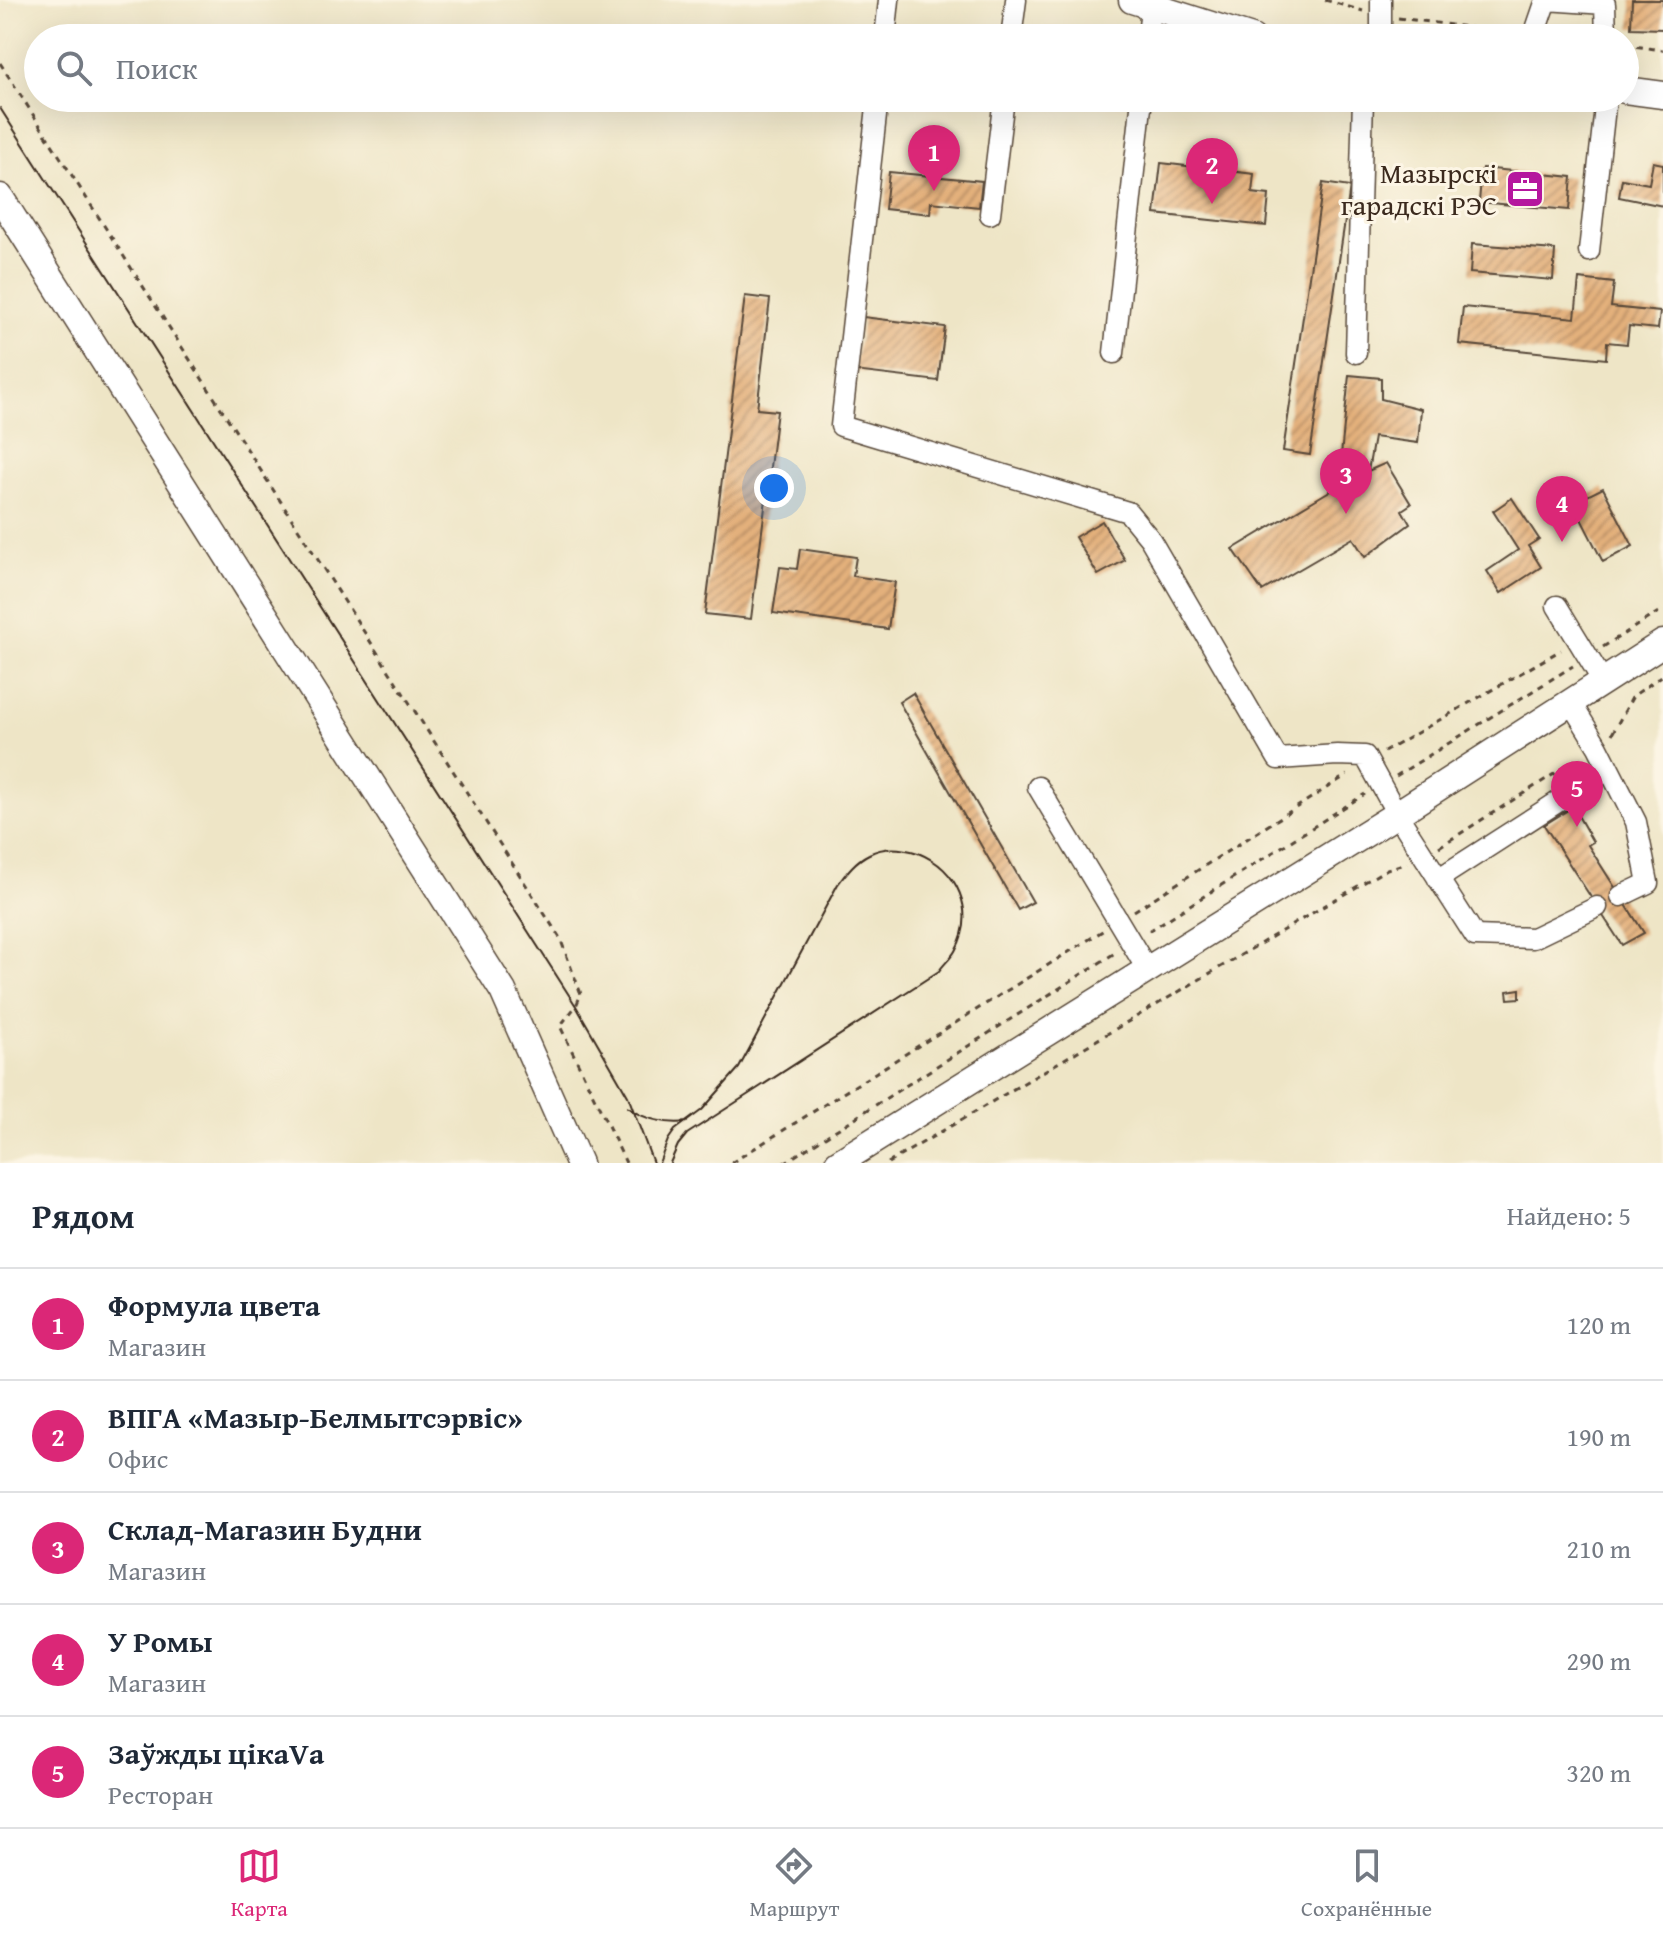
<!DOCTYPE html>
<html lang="ru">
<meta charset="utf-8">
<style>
body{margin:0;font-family:"Gentium Book Plus",serif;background:#f2f2f3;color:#1f2937}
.you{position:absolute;left:774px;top:488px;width:28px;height:28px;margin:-20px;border:6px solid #fff;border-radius:50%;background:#1a73e8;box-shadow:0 0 0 12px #1a73e833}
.badge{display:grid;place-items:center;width:52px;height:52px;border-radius:50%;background:#db2777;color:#fff;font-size:26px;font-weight:700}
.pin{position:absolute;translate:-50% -66px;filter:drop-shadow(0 2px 4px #0008)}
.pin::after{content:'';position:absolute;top:42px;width:28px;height:24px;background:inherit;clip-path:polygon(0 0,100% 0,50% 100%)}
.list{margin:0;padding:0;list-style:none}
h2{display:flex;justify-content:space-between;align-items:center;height:104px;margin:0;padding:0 32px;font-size:34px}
h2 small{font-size:26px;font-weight:400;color:#747a83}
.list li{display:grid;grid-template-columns:52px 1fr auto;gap:24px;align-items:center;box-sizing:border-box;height:112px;padding:0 32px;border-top:2px solid #e0e1e3}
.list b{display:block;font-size:30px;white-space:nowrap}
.list p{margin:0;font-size:26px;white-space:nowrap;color:#747a83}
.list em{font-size:26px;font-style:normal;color:#747a83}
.icon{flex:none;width:44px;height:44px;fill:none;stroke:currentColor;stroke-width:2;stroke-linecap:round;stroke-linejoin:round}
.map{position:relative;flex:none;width:1663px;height:1163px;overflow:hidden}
.search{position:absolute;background:#fff;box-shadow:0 8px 32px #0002;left:24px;right:24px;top:24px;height:88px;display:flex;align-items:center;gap:20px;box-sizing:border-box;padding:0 28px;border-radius:44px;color:#747a83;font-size:30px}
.sheet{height:664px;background:#fff}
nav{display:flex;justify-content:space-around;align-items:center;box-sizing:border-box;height:112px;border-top:2px solid #e0e1e3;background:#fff;font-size:22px;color:#747a83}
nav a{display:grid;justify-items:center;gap:4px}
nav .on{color:#db2777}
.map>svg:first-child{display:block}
.building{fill:url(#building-hatch)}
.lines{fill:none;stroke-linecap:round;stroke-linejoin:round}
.minor-casing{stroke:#564637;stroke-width:23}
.major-casing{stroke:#564637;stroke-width:29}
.path{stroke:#564637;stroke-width:3;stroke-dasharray:6 6;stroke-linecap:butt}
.minor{stroke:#fff;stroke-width:20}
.major{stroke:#fff;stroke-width:26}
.tram{stroke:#3b2a1e;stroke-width:2}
.labels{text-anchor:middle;stroke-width:6;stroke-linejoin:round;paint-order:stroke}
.poi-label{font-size:28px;fill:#3b2a1e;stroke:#fcf5e5;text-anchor:end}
</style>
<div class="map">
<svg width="1663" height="1163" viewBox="0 0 1663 1163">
<defs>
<pattern id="building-hatch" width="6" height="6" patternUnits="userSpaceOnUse" patternTransform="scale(2)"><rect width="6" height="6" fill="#e3b07c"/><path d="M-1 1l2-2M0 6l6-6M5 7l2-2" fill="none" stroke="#b98f65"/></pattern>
</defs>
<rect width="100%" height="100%" fill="#fcf5e5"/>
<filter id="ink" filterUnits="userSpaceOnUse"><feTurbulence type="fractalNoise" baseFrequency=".0125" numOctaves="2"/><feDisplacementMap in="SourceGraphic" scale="16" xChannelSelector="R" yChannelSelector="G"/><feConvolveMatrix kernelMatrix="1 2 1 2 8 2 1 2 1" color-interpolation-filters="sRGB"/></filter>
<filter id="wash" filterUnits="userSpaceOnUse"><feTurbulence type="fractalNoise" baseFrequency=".006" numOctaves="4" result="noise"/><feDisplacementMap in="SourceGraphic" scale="32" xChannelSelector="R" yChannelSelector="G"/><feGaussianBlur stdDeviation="1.8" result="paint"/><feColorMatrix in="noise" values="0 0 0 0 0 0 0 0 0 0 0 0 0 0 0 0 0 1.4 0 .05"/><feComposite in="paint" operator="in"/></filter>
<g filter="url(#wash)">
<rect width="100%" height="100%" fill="#eee5c6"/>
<g id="blocks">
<!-- building -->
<path class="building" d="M 1632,0 L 1663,0 L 1663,29 L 1631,28 Z
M 1653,162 L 1663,164 L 1663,206 L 1619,197 L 1622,179 L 1649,184 Z
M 1161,163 L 1254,174 L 1252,193 L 1269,195 L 1266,226 L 1155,214 Z
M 1482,168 L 1572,177 L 1569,210 L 1479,202 Z
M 889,172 L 982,181 L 979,207 L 931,202 L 930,214 L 885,209 Z
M 1323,183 L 1350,187 L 1310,455 L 1283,451 Z
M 1472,244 L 1555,250 L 1553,280 L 1470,273 Z
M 1579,279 L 1614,283 L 1611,307 L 1660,312 L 1658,329 L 1629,326 L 1627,344 L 1607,342 L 1606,359 L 1459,344 L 1463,307 L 1575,318 Z
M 745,296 L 770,299 L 757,409 L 777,411 L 751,619 L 705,614 Z
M 863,317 L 945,327 L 938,381 L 854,371 Z
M 1349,375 L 1381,378 L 1381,399 L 1421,409 L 1418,443 L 1374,437 L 1368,471 L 1386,463 L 1411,504 L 1402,510 L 1410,524 L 1365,557 L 1353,538 L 1262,591 L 1233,549 L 1338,486 Z
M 1603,488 L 1633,546 L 1603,562 L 1573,503 Z
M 1512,498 L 1539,539 L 1528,546 L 1541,567 L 1501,593 L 1487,571 L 1518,550 L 1493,511 Z
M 1102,521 L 1125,560 L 1098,575 L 1075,537 Z
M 800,549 L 856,557 L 853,576 L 895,582 L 888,629 L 773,613 L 780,567 L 797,569 Z
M 913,693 L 1033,902 L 1018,910 L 899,702 Z
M 1573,807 L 1593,842 L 1588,845 L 1644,933 L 1622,945 L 1544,825 Z
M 1520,989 L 1520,998 L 1508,999 L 1507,991 Z"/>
</g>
</g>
<g filter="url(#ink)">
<use href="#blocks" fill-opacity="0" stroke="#564637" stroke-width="2"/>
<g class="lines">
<!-- minor casing -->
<g class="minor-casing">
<path id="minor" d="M 885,38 L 889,0
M 1011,38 L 1016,0
M 1148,38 L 1151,6
M 1381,38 L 1381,0
M 1533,38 L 1546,0 L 1605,4 L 1606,38
M 878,98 L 841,426 L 1128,512 L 1150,539 L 1278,759 L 1337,755 L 1365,756 L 1397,814 L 1475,936 L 1533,938 L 1597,907
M 990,214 L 1004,98
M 1589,251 L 1606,98
M 1114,353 L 1142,98
M 1356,353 L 1363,98
M 1557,606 L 1604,683
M 1571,703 L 1598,747 L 1636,822 L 1648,883 L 1621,896
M 1038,787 L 1147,969
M 1438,879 L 1609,769"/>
</g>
<!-- major casing -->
<g class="major-casing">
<path id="major" d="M 1132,0 L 1252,38
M 1625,90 L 1663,95
M 0,197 L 503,991 L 579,1163
M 838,1163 L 1397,814 L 1663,643"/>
</g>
<!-- path -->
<path class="path" d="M 1325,0 L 1363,11
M 1398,18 L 1514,33
M 1625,45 L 1663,50
M 0,63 L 560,938 L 581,994 L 576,1006 L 560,1026 L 626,1163
M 1603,647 L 1663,609
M 1612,734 L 1633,696 L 1663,675
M 1384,752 L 1561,650
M 1396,776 L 1573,666
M 1439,847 L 1581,757
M 1134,911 L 1347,775
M 1149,931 L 1365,794
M 731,1163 L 1104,930
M 784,1163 L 1115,953
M 888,1163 L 1387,869 L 1407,863"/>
<!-- minor -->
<use href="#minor" class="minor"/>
<!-- major -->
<use href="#major" class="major"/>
<!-- tram -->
<path class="tram" d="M 0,108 L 576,1006 L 628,1096 L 653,1163
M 627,1107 C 642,1119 669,1125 687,1122
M 659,1163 L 668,1140 L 675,1130 L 702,1110 L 739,1068 L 838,884 C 847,872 855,861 869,854 C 884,846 903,848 918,853 C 958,869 977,912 955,951 C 951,958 944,964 939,971 L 687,1134 L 678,1145 L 670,1163"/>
</g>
</g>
<!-- icons -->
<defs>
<g id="office-square" transform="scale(2)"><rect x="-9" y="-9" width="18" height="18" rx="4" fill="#b5179e" stroke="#fcf5e5"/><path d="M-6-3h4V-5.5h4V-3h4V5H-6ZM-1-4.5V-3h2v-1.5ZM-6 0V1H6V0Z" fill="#fff"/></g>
</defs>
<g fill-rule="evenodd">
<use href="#office-square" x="1525" y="189"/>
</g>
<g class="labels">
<!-- poi labels -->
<g class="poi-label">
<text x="1497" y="183">Мазырскі<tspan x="1497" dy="32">гарадскі РЭС</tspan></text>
</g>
</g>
</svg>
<div class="you"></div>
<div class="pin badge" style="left:934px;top:191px">1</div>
<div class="pin badge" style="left:1212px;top:204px">2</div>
<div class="pin badge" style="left:1346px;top:514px">3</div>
<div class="pin badge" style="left:1562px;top:542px">4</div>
<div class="pin badge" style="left:1577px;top:827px">5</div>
<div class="search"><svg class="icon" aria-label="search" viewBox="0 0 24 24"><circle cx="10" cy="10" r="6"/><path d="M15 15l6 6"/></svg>Поиск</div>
</div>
<section class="sheet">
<h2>Рядом<small>Найдено: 5</small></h2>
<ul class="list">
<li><span class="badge">1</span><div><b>Формула цвета</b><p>Магазин</p></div><em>120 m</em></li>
<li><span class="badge">2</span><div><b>ВПГА «Мазыр-Белмытсэрвіс»</b><p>Офис</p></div><em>190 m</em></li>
<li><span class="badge">3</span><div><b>Склад-Магазин Будни</b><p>Магазин</p></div><em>210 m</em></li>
<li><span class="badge">4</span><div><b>У Ромы</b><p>Магазин</p></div><em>290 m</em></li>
<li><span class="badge">5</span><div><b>Заўжды цікаVа</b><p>Ресторан</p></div><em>320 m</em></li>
</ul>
</section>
<nav>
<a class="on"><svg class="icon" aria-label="map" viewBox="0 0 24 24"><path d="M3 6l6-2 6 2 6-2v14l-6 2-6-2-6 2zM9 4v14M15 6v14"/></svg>Карта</a>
<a><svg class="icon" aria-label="directions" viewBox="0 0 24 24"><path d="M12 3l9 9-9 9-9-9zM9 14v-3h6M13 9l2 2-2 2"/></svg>Маршрут</a>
<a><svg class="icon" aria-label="saved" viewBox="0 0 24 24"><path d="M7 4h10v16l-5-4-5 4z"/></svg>Сохранённые</a>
</nav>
